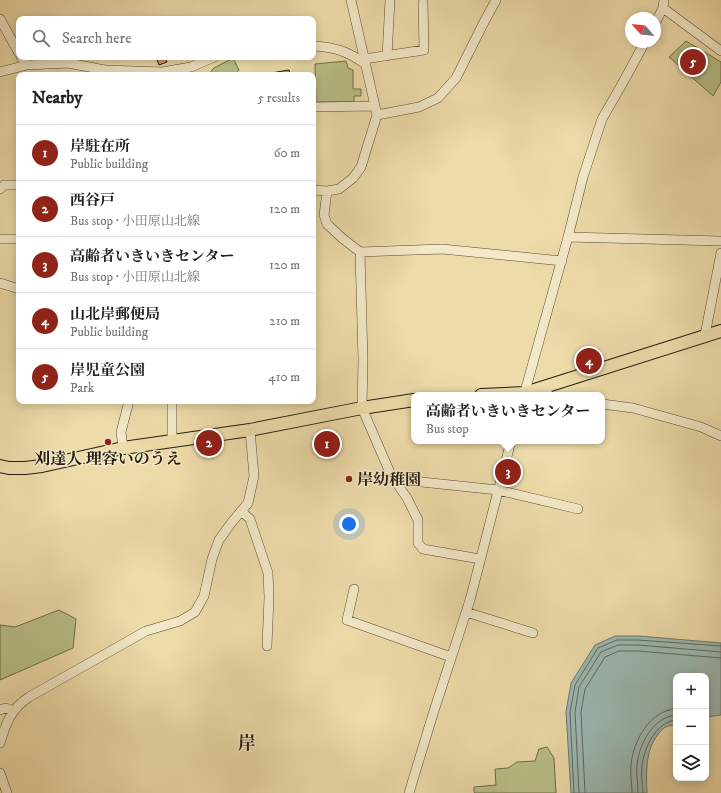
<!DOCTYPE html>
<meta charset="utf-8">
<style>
body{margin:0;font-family:"IM FELL DW Pica","Noto Serif JP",serif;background:#f6f6f6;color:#202124}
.controls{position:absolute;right:12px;bottom:12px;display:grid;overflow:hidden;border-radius:8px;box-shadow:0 2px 10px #0003}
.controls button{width:36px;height:36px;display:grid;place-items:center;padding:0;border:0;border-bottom:1px solid #e0e0e0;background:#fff;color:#202124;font:20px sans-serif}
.compass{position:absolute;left:625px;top:12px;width:36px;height:36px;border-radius:50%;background:#fff;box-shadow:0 2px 10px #0003;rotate:297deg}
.you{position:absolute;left:349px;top:524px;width:14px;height:14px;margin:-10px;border:3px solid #fff;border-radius:50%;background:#1a73e8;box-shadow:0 0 0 6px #1a73e833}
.badge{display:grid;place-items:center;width:26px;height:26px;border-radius:50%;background:#8f2418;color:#fff;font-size:13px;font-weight:700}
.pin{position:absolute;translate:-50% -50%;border:2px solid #fff;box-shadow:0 1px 4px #0006}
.popup{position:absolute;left:411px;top:392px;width:194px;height:52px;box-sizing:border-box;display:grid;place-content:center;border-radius:8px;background:#fff;filter:drop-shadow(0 1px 3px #0005);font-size:13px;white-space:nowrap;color:#757577}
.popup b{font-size:15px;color:#202124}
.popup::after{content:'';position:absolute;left:50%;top:100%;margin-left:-8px;border:8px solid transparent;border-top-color:#fff}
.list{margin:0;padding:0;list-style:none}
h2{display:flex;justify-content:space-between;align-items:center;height:52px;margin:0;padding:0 16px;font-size:17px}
h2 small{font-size:13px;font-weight:400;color:#757577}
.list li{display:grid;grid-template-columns:26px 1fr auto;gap:12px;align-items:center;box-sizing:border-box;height:56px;padding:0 16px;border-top:1px solid #e0e0e0}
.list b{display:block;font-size:15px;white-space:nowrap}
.list p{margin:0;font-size:13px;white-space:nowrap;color:#757577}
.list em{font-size:13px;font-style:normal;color:#757577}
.icon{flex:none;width:22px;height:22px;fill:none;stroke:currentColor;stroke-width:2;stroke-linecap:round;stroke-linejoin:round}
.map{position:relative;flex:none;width:721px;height:793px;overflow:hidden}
.search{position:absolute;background:#fff;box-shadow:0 2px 10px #0003;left:16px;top:16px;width:300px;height:44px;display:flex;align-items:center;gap:10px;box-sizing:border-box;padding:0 14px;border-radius:8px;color:#757577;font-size:15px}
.panel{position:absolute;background:#fff;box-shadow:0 2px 10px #0003;left:16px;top:72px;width:300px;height:332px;border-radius:8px}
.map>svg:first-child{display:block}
.green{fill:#b9c087;stroke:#6e6e4c}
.water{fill:#9cb9b2;stroke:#6c7a71}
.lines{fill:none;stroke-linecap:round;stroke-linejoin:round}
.shore{stroke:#606a61;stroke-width:1}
.building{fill:#d69a7a;stroke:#241c10}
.minor-casing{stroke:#564c36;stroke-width:10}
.major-casing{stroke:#241c10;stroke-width:14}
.minor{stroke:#f3e8c7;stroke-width:9}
.major{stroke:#eddba9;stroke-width:12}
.poi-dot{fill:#8f2418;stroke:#f3e8c7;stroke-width:1.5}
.labels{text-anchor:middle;stroke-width:3;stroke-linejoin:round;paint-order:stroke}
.poi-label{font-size:16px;font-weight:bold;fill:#241c10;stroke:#f3e8c7}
.quarter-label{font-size:18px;font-weight:bold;fill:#241c10;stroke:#f3e8c7}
</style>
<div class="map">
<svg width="721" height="793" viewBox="0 0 721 793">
<rect width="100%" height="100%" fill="#eddba9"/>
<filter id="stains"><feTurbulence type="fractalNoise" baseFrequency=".005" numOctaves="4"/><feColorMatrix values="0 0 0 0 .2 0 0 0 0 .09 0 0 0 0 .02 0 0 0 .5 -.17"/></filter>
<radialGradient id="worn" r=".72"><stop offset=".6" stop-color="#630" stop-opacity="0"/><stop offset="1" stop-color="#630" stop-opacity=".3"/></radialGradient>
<!-- green -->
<path class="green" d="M 686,41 L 721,62 L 721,82 L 713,96 L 669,57 Z
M 233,58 L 239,70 L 234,75 L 208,75 L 214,68 Z
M 346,61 L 348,68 L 353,70 L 353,89 L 361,89 L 361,96 L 354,96 L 354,102 L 316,102 L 315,64 Z
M 59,610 L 76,619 L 73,648 L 0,680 L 0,625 L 15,627 Z
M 547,747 L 554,758 L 556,793 L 475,793 L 474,792 L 474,787 L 496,785 L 495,769 L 508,768 L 517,762 L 535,761 L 539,749 Z"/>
<!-- water -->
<path class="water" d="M 615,636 L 639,636 L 721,643 L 721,715 L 706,717 L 706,676 L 676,676 L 676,724 C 672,725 667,726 664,728 C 645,744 646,771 647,793 L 571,793 L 566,712 L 571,683 L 595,645 Z"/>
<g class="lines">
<!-- shore -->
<path class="shore" d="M 574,793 L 570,712 L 575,685 L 598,648 L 617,640 L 638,640 L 721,646
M 579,793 L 575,712 L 579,687 L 601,652 L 618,645 L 638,645 L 721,652
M 585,793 L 581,712 L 585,689 L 605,657 L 619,651 L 638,651 L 721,658
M 632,793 C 632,784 630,774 631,765 C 633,741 650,710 676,709
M 638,793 C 638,784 636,774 637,765 C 639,744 653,717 676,715
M 643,793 C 642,784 641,774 642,765 C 645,746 656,722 676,720"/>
</g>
<!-- building -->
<path class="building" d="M 156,57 L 167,57 L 165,58 L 167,62 L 159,65 Z
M 289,70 L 290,75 L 271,75 L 271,73 Z
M 325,433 L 326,438 L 330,437 L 333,451 L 325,453 L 321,434 Z"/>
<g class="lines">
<!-- minor casing -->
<g class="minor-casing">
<path id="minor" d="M 663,8 L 721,51
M 0,19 L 19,53
M 655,23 L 663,8 L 664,0
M 313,46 C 334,47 347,51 364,63
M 387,56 L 390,0
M 21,57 L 27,65 L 68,63 L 105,70 L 162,72 L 191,67 L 214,57
M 364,59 L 424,50 L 423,3
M 0,72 L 27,65
M 313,107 L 375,106
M 377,115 L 419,107 L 438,98 L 456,78 L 483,24 L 496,0
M 0,189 L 4,185 L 19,185
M 313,190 L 327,191 L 339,189 L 353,178 L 361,167 L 377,115 L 351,0
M 327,191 L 324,215 L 327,224 L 342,238 L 360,252 L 442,249 L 562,261
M 568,237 L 721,241
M 0,239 L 19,239
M 360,252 L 363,359 L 362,408 L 391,475 L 407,498 L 418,520 L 418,543 L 423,549 L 480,559
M 0,283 L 19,289
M 705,335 L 721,253
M 538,389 L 549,395
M 524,395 L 568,237 L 583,177 L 602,119 L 621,86 L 645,42
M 172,401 L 172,442
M 602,404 L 633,408 L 701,427 L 721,436
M 123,448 L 121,432 L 129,401
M 393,479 L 498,490 L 578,509
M 241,511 L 250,519 L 268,573 L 269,597 L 267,646
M 354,589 L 347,620 L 451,657
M 466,612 L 533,633
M 0,710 L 6,708 L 13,711
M 0,743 C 6,723 11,709 29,697 L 146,631 L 180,621 L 195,612 L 204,596 L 212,559 L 219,540 L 232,522 L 248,503 L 254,476 L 250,430
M 0,773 L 7,793
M 409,793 L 433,714 L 470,600 L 511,441"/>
</g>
<!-- major casing -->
<g class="major-casing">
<path id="major" d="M 481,395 L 525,393 L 721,331
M 0,466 L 9,468 L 25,468 L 42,466 L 123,448 L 250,430 L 362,408 L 414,400"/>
</g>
<!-- minor -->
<use href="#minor" class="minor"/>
<!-- major -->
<use href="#major" class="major"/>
</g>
<!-- markers -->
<g class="poi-dot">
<circle cx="108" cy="442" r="4"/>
<circle cx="349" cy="479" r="4"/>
</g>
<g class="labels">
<!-- poi labels -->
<g class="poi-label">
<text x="108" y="464">刈達人 理容いのうえ</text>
<text x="357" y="485" text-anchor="start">岸幼稚園</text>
</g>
<!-- quarter labels -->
<g class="quarter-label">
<text x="247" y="749">岸</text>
</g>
</g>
<rect width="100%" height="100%" filter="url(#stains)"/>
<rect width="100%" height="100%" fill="url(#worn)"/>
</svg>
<div class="controls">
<button>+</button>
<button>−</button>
<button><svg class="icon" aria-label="layers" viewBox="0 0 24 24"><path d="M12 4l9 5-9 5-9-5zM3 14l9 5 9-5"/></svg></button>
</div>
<svg class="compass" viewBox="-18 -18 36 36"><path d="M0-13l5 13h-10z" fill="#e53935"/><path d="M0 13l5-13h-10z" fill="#757577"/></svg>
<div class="you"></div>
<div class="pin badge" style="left:327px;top:444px">1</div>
<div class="pin badge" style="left:209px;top:443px">2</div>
<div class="pin badge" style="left:508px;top:472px">3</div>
<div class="popup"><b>高齢者いきいきセンター</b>Bus stop</div>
<div class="pin badge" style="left:589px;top:361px">4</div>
<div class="pin badge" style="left:693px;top:62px">5</div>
<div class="search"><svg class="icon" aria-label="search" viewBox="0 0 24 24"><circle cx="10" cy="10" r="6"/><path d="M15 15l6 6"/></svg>Search here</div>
<section class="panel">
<h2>Nearby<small>5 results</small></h2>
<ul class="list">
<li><span class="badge">1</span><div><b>岸駐在所</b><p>Public building</p></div><em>60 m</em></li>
<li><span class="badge">2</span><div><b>西谷戸</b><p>Bus stop · 小田原山北線</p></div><em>120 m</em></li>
<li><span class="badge">3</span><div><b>高齢者いきいきセンター</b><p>Bus stop · 小田原山北線</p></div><em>120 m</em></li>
<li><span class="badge">4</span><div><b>山北岸郵便局</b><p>Public building</p></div><em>210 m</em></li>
<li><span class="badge">5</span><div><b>岸児童公園</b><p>Park</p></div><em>410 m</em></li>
</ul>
</section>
</div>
